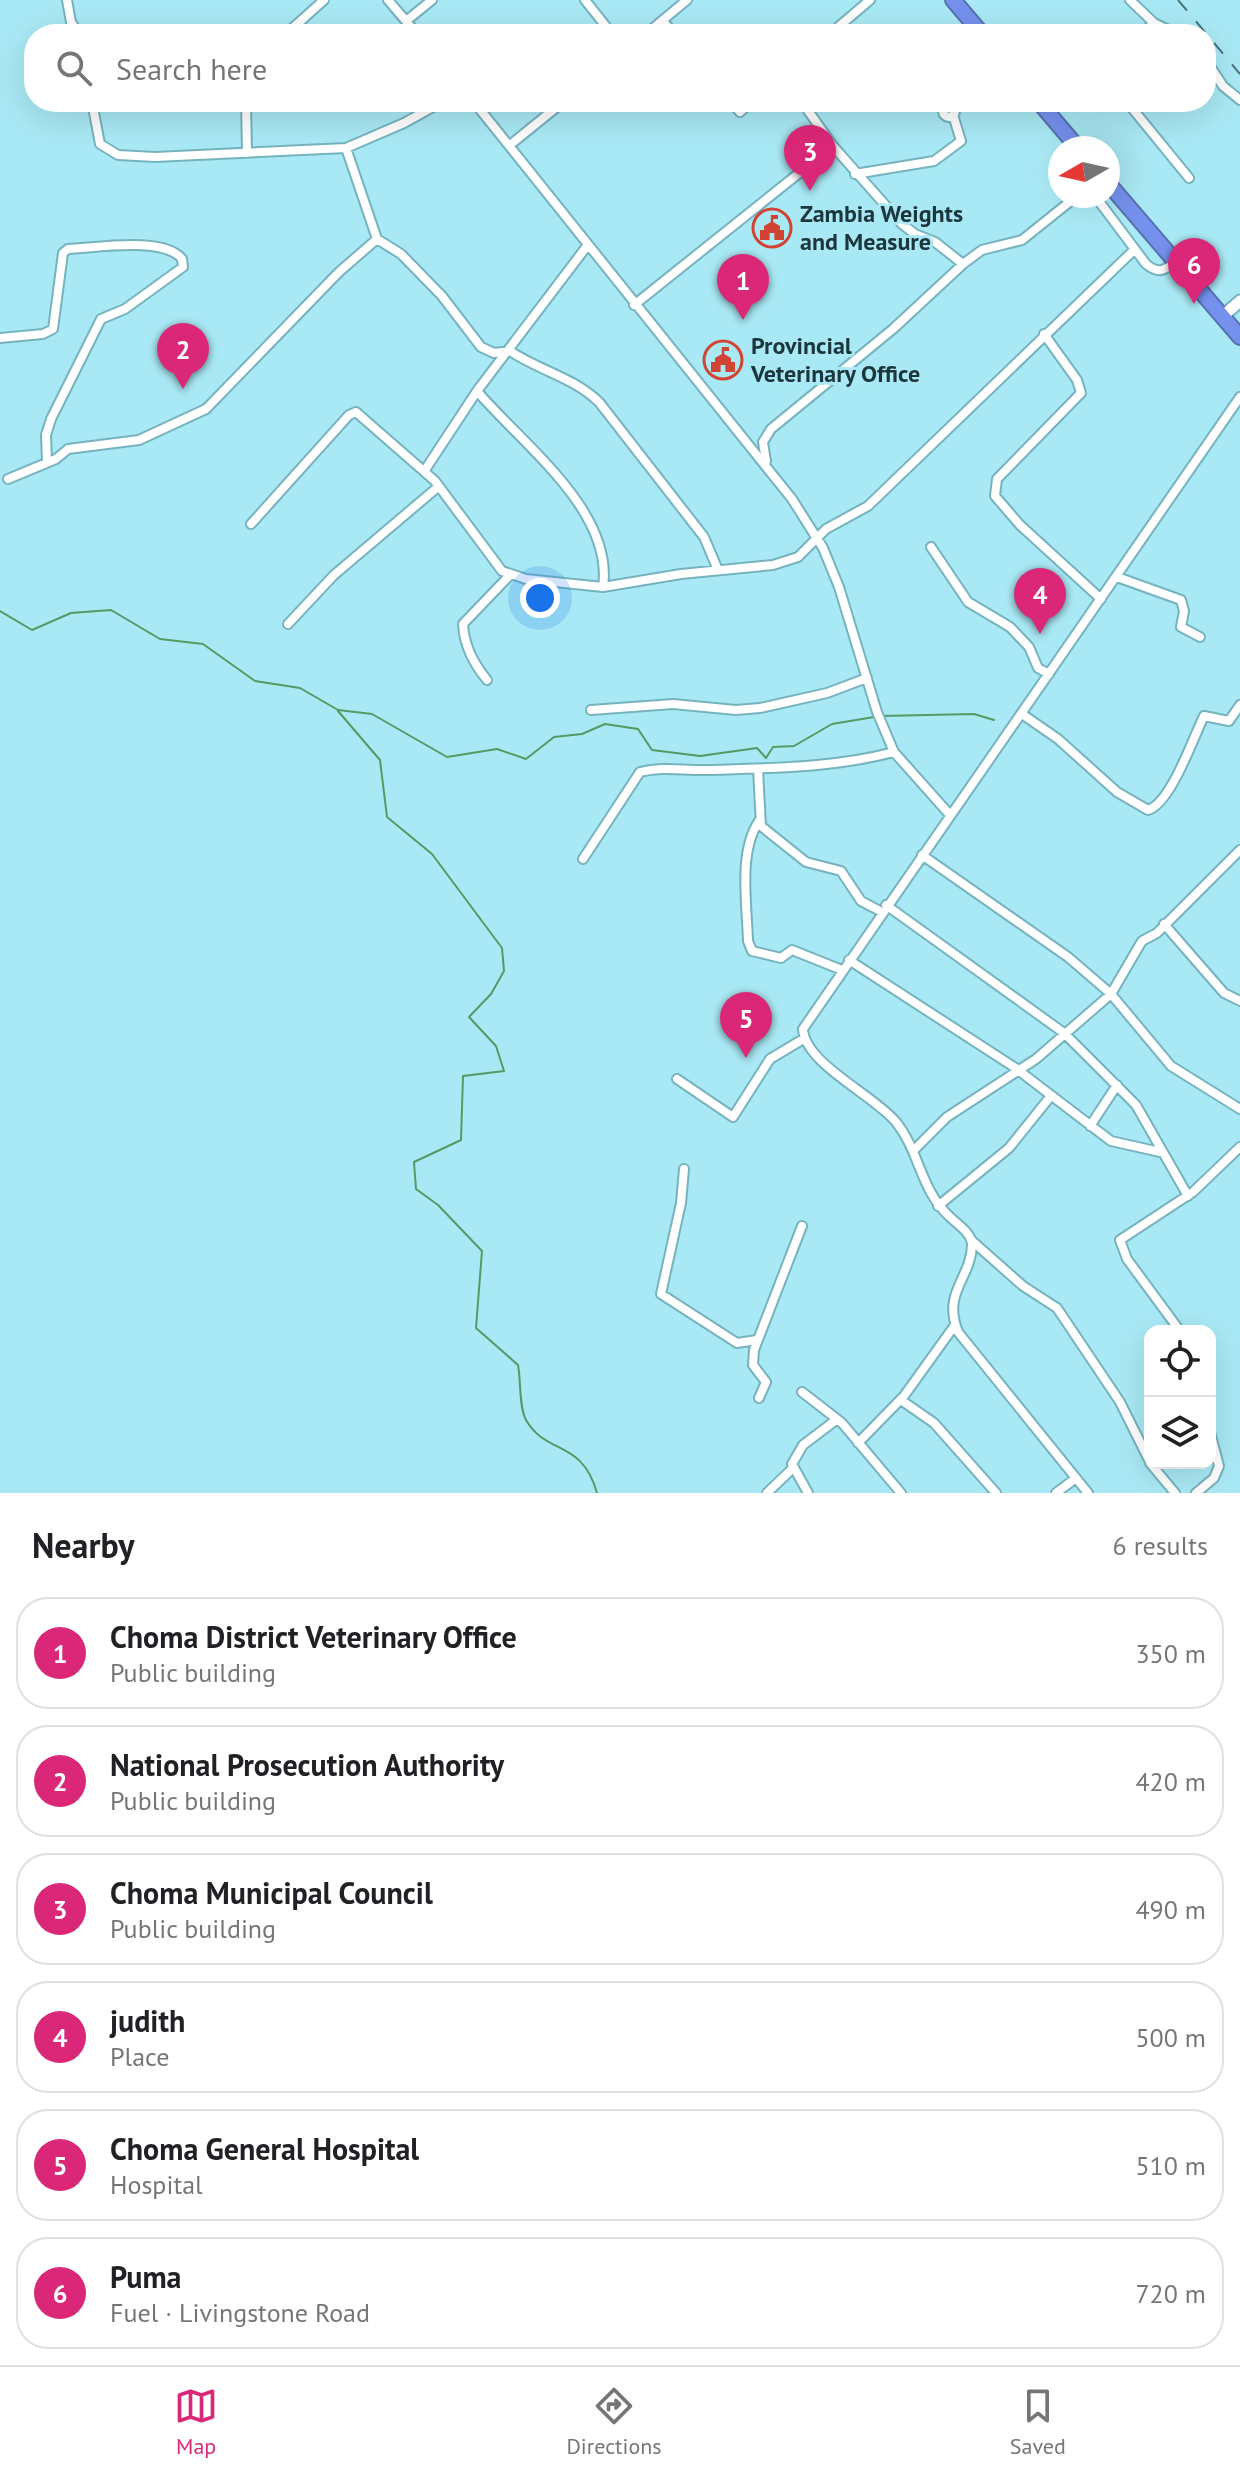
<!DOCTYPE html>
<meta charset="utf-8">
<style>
body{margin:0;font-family:"PT Sans",sans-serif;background:#f6f6f6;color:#202124}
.controls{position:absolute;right:24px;bottom:24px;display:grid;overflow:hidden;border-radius:16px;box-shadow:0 8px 32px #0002}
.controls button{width:72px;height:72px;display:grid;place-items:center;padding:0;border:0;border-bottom:2px solid #e0e0e0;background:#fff;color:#202124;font:40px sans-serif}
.compass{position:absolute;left:1048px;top:136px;width:72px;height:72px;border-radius:50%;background:#fff;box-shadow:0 8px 32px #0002;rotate:261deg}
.you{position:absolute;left:540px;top:598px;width:28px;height:28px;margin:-20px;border:6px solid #fff;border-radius:50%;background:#1a73e8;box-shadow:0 0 0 12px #1a73e833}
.badge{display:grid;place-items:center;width:52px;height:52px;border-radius:50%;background:#db2777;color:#fff;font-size:26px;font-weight:700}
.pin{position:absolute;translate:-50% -66px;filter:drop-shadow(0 2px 4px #0008)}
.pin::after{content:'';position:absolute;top:42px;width:28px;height:24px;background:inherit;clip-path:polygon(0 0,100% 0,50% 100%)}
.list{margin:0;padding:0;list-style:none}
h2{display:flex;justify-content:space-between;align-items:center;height:104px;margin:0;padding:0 32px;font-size:34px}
h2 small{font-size:26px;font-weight:400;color:#757577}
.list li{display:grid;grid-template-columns:52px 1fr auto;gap:24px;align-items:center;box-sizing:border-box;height:112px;margin:0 16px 16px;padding:0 16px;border:2px solid #e0e0e0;border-radius:32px}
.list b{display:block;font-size:30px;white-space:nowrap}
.list p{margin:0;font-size:26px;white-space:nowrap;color:#757577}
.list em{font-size:26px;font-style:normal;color:#757577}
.icon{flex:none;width:44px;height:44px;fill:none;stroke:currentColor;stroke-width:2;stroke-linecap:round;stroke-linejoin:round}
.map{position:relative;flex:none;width:1240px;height:1493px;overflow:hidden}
.search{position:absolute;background:#fff;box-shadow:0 8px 32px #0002;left:24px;right:24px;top:24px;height:88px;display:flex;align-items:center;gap:20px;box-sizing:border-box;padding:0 28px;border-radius:32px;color:#757577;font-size:30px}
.sheet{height:872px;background:#fff}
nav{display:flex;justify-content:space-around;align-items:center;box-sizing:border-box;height:112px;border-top:2px solid #e0e0e0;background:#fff;font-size:22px;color:#757577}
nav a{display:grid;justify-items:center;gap:4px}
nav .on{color:#db2777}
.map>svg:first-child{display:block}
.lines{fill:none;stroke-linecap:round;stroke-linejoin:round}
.stream{stroke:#539a64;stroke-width:2}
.street-casing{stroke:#75b3bf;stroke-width:12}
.secondary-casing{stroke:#75b3bf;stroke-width:15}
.highway-casing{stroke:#5671af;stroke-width:18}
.street{stroke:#fff;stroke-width:8}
.secondary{stroke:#fff;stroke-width:11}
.highway{stroke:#7591ed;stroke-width:14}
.rail{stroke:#4b7279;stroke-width:2;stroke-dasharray:14 14;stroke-linecap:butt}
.labels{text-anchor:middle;stroke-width:6;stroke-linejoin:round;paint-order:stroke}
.poi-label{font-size:24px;font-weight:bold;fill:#1c363b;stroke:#a9e9f5;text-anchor:start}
</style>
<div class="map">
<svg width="1240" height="1493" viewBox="0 0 1240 1493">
<rect width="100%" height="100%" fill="#a9e9f5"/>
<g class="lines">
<!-- stream -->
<path class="stream" d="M 0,611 L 32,630 L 71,613 L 111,610 L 160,639 L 203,644 L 255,681 L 300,688 L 338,710 L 372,714 L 447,757 L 497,749 L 526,759 L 554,737 L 582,734 L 605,724 L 638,729 L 652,750 L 700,756 L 757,748 L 766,758 L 773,747 L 794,746 L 832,724 L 874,717
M 338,711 L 380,760 L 387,817 L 432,854 L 502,948 L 504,971 L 491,994 L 469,1017 L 496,1046 L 504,1071 L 463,1076 L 461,1140 L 414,1162 L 416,1189 L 438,1205 L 482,1251 L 476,1328 L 518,1365 C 521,1380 519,1408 526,1420 C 547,1456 582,1439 597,1493
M 880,716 L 974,714 L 994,720"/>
<!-- street casing -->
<g class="street-casing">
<path id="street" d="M 67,0 L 71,22 L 79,34
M 388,0 L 417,34
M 585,0 L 612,34
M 1130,0 L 1154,23 L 1177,34
M 406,21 L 432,0
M 663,21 L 674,34
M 286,34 L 324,0
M 646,34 L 687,0
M 830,34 L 870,0
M 1141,34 L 1154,23
M 1206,60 L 1223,86 L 1240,100
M 92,102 L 100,144 L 118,155 L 155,157 L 346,148 L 404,123 L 442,102
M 246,102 L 247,153
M 474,102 L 792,499 L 823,548 L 839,587 L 877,712 L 894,752 L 950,815
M 731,102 L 740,112 L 751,102
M 1127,102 L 1189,178
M943 111a6 6 0 1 1 12 0a6 6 0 1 1-12 0Z
M 510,145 L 563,102
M 833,146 L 902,224 L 915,234 L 935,242 L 963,264
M 346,148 L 377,239
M 855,174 L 934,161 L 961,141 L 953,115
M 1095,196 L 1146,264 C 1158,274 1164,271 1175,262
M 634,305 L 833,146 L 802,102
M 1044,334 L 1077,380 L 1081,393 L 997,479 L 995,496 L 1020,525 L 1101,599
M 0,338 L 43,334 L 53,329 L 63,253 L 68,249 C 96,248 164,236 182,259 L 183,267 L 125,309 L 101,319 L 51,419 L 46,435 L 47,462
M 477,391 C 522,444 614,511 603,587
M 766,461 L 763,442 L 771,429 L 893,329 L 963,264 L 982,250 L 1022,240 L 1077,196
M 425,470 L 477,391 L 587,246
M 8,479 L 56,459 L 68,449 L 139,440 L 206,409 L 339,272 L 377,239 L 401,254 L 442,296 L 481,347 L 494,353 L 510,351 C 540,371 573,377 599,402 L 704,537 L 718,570
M 251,524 L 349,415 L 356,412 L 435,481 L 502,571 L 526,579 L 603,587 L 681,574 L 773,565 L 798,557 L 826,529 L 868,506 L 1134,250
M 931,547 L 968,602 L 1010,627 L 1029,647 L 1038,668 L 1049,674
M 1117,577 L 1181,600 L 1184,611 L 1181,627 L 1200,637
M 288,624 L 334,575 L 439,486
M 487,680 C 473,663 464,646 463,624 L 511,574
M 591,710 L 673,704 L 736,710 L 760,708 L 827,693 L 867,678
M 1022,714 L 1058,739 L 1117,792 L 1148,810 C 1171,803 1193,738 1204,716 L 1229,721 L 1240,705
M 758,769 L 761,826 L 806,862 L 841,871 L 861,901 L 882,912
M 759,821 C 738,852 747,904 748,941 L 752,951 L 781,958 L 792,950 L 842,970
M 922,855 L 1068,957 L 1111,994 L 1171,1066 L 1240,1109
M 583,859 L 640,772 C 663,766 685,771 708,770 C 771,768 833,768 894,752
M 886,905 L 1064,1033 L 1136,1105 L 1188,1196
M 1164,924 L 1224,993 L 1240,1001
M 849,960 L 1014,1067 L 1111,1141 L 1160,1152
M 677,1079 L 733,1117 L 770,1059 L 805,1038
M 1090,1126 L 1117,1085
M 913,1151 L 947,1117 L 1036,1059 L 1111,994 L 1142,941 L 1157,933 L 1240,850
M 684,1169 L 681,1203 L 661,1294 L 737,1343 L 757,1340
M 938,1206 L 1009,1148 L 1050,1097
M 971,1240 L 1023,1286 L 1057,1308 L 1120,1402 L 1150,1462
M 1180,1331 L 1127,1259 L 1120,1240 L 1193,1192 L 1240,1147
M 802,1392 L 842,1423 L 901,1493
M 759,1398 L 766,1382 L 753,1365 L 754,1350 L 802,1226
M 901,1400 L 934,1423 L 996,1493
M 858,1443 L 904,1396 L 955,1325
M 1150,1463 L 1175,1493
M 767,1493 L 792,1469
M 808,1493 L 792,1464 L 803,1445 L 836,1420
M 1056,1493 L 1076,1478
M 1088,1493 L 958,1332 C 942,1292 971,1279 972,1245 C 972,1233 957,1224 950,1217 C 920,1190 920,1152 896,1122 C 874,1095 805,1064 803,1029 L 1240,397
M 1196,1493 L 1214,1478 L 1219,1466 L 1210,1432"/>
</g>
<!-- secondary casing -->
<g class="secondary-casing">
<path id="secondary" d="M 1223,316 L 1240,301"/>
</g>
<!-- highway casing -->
<g class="highway-casing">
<path id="highway" d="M 953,0 L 982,34
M 1039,102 L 1078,148
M 1108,183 L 1240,337"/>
</g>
<!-- street -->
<use href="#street" class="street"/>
<!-- secondary -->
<use href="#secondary" class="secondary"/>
<!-- highway -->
<use href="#highway" class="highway"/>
<!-- rail -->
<path class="rail" d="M 1178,0 L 1240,74"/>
</g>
<!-- icons -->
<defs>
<g id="civic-ring" transform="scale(2)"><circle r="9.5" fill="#a9e9f5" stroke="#d14434" stroke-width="1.5"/><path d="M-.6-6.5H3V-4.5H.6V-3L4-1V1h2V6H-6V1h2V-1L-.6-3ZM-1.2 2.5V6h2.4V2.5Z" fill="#d14434"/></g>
</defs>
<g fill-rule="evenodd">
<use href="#civic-ring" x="772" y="228"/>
<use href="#civic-ring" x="723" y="360"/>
</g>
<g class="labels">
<!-- poi labels -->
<g class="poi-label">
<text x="800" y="222">Zambia Weights<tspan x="800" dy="28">and Measure</tspan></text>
<text x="751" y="354">Provincial<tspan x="751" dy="28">Veterinary Office</tspan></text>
</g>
</g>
</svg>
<div class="controls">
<button><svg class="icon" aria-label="locate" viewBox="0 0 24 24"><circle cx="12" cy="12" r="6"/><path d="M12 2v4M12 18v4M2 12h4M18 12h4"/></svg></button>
<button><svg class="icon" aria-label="layers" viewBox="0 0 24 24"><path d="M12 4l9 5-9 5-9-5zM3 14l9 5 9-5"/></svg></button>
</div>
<svg class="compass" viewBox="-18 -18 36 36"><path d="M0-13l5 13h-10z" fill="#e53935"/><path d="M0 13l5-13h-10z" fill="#757577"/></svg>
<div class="you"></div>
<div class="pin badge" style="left:743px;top:320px">1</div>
<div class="pin badge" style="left:183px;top:389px">2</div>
<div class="pin badge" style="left:810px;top:191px">3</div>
<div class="pin badge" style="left:1040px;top:634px">4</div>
<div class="pin badge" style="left:746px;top:1058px">5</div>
<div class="pin badge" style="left:1194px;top:304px">6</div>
<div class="search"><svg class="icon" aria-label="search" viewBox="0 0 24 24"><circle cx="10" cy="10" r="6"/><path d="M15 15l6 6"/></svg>Search here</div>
</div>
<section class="sheet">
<h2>Nearby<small>6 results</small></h2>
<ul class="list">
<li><span class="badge">1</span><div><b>Choma District Veterinary Office</b><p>Public building</p></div><em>350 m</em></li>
<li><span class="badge">2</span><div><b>National Prosecution Authority</b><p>Public building</p></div><em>420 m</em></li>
<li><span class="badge">3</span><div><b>Choma Municipal Council</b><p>Public building</p></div><em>490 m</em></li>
<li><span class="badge">4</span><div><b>judith</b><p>Place</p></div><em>500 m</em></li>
<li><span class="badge">5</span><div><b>Choma General Hospital</b><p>Hospital</p></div><em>510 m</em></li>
<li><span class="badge">6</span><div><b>Puma</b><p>Fuel · Livingstone Road</p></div><em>720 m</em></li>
</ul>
</section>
<nav>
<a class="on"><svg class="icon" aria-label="map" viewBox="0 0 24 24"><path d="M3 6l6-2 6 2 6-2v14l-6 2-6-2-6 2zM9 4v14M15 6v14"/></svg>Map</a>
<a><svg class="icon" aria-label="directions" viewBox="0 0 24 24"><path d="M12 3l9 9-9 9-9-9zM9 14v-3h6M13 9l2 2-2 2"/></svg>Directions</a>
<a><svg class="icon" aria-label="saved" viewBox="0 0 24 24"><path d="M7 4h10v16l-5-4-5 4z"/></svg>Saved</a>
</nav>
